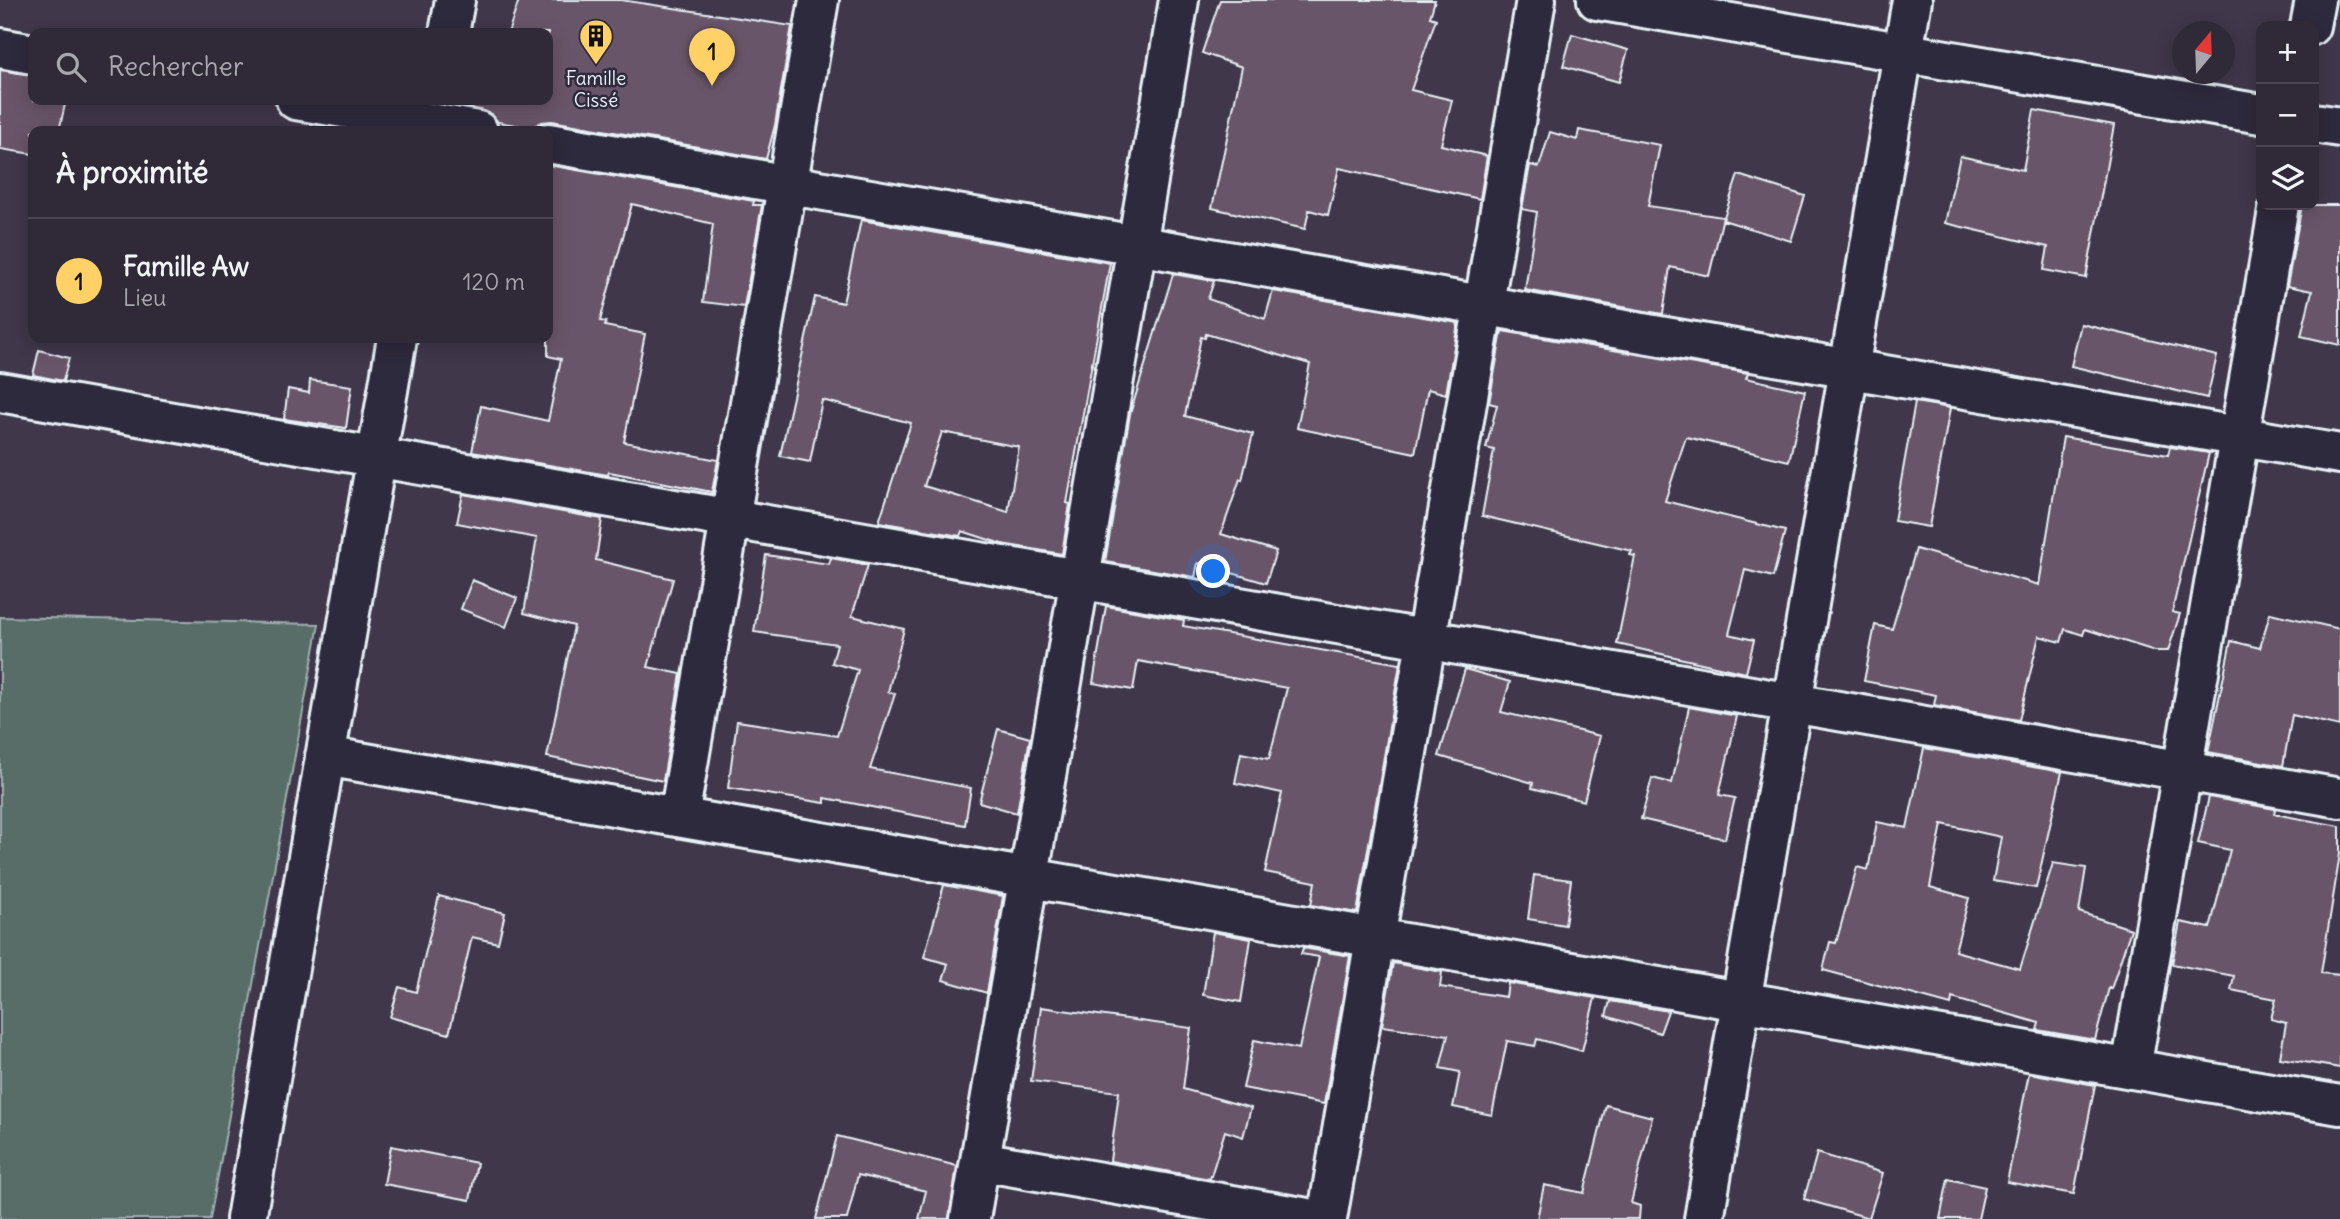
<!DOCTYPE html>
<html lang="fr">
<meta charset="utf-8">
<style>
body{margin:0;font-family:Delius,sans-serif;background:#383140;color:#f1f3f6}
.controls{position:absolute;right:21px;top:21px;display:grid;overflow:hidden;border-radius:14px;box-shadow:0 4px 18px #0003}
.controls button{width:63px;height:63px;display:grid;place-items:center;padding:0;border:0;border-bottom:2px solid #4b4553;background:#302938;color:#f1f3f6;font:35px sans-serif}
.compass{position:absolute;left:2172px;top:21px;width:63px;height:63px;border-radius:50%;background:#302938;box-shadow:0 4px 18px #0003;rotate:19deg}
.you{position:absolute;left:1214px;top:572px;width:24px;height:24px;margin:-18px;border:5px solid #fff;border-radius:50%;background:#1a73e8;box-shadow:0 0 0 10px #1a73e833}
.badge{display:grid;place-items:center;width:46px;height:46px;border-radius:50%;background:#ffd166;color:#111;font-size:23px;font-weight:700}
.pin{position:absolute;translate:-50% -58px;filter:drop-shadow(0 2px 4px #0008)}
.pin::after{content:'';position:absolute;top:37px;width:24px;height:21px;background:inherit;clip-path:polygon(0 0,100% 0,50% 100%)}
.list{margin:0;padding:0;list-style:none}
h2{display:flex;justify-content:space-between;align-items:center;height:91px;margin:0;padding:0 28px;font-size:30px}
h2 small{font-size:23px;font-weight:400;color:#a8a6ae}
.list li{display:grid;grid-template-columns:46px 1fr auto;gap:21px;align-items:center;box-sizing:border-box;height:126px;padding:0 28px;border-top:2px solid #4b4553}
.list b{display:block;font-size:26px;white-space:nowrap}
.list p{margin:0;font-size:23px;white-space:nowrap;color:#a8a6ae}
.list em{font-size:23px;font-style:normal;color:#a8a6ae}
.icon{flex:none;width:38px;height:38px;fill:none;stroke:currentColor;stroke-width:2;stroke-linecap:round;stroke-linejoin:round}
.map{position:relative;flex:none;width:2340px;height:1219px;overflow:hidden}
.search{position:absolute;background:#302938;box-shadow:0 4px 18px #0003;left:28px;top:28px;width:525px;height:77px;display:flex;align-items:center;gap:18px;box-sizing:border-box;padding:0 24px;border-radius:14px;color:#a8a6ae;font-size:26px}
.panel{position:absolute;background:#302938;box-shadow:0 4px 18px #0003;left:28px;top:126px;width:525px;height:217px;border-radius:14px}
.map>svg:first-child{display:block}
.green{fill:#586d68;stroke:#a0afb0;stroke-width:2}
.building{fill:#695469;stroke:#e8f1f8;stroke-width:2;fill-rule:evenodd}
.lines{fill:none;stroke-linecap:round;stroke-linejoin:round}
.minor-casing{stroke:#e8f1f8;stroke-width:44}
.tertiary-casing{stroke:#e8f1f8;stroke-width:44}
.minor{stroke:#2f2a3d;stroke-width:38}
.tertiary{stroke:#2f2a3d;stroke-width:38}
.labels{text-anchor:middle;stroke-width:5;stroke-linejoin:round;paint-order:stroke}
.poi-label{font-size:19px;fill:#e8f1f8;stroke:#2f2a3d}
</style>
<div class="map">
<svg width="2340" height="1219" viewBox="0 0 2340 1219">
<rect width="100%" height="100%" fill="#40374a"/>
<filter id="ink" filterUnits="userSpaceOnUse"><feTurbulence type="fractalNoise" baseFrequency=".0143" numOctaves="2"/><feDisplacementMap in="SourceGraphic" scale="14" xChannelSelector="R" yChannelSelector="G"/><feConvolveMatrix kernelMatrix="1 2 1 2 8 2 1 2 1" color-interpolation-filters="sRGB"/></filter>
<g filter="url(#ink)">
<!-- green -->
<path class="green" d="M 0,617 L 319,624 L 210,1219 L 0,1219 Z"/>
<!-- building -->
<path class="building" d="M 519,0 L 621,0 L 792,26 L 775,125 L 766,159 L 552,121 L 541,122 L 532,128 L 498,122 L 491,114 L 463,106 L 464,100 L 548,100 L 548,33 L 508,33 Z
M 1220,0 L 1435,0 L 1430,17 L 1436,19 L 1411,90 L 1452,100 L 1441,145 L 1487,156 L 1480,199 L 1339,168 L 1328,215 L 1309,210 L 1305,229 L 1212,208 L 1242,67 L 1202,53 Z
M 1572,34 L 1628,50 L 1619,82 L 1563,66 Z
M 0,70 L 33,75 L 33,100 L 66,100 L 59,131 L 33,131 L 33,154 L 0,149 Z
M 2034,110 L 2114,125 L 2086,278 L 2044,270 L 2048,247 L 1945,223 L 1960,156 L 2023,170 Z
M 1579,130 L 1660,145 L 1648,206 L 1723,217 L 1709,276 L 1670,267 L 1663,314 L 1525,290 L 1537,212 L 1522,209 L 1530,165 L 1539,167 L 1550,132 L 1577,140 Z
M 548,165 L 754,201 L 753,205 L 762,205 L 744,307 L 703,302 L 713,224 L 632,204 L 600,321 L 606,322 L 605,326 L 645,334 L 624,442 L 718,460 L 712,492 L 609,472 L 608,475 L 472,452 L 481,406 L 548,421 L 561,359 L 548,356 Z
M 1738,175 L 1805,196 L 1791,241 L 1723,220 Z
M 2302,205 L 2340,205 L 2340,345 L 2301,336 L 2312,291 L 2287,286 Z
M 861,220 L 1110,263 L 1067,503 L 1070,504 L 1062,554 L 1002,544 L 962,531 L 960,536 L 879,522 L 911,423 L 822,400 L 810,462 L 780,456 L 815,297 L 843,303 ZM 942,432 L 1019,447 L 1008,512 L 924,486 Z
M 1173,274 L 1214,281 L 1208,299 L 1265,319 L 1273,291 L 1458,323 L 1446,394 L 1428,389 L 1415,453 L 1297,428 L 1310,364 L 1206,334 L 1205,338 L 1201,337 L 1185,416 L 1253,434 L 1242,480 L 1240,479 L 1221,534 L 1276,551 L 1266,583 L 1198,563 L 1195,577 L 1105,562 L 1130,414 Z
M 2081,324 L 2217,356 L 2207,398 L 2071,366 Z
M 1502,331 L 1748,373 L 1746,378 L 1805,391 L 1789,461 L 1686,437 L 1665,501 L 1785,531 L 1773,577 L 1745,570 L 1729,634 L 1754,640 L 1746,673 L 1617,644 L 1635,556 L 1630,555 L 1632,551 L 1482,516 L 1494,450 L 1486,448 L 1497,405 L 1489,403 Z
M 39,350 L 69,358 L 63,381 L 33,375 Z
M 310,380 L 352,386 L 346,428 L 284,419 L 288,389 L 309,393 Z
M 1915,402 L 1950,408 L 1929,527 L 1894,521 Z
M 2063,437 L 2168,455 L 2170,447 L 2209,453 L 2172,612 L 2180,614 L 2168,651 L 2155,651 L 2085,629 L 2083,635 L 2065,629 L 2061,642 L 2039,636 L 2019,720 L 1934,705 L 1936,695 L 1864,681 L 1875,625 L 1892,629 L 1916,549 L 2039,585 Z
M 463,494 L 602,519 L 596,560 L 673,579 L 648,667 L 681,674 L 663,781 L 547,757 L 574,626 L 524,613 L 537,538 L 457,523 Z
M 766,555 L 829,564 L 831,558 L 868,565 L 852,616 L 904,629 L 888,692 L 895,694 L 870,769 L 971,788 L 965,825 L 825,798 L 825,803 L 728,788 L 737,721 L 837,736 L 858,670 L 832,663 L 837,644 L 754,632 Z
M 472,580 L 517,598 L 506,627 L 461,609 Z
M 1106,606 L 1184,620 L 1183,626 L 1400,664 L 1357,913 L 1311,905 L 1315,882 L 1265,872 L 1282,793 L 1235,783 L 1241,753 L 1269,759 L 1287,688 L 1138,661 L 1133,690 L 1093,683 Z
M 2270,613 L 2340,629 L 2340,726 L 2292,715 L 2283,766 L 2208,752 L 2231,641 L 2260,648 Z
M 1465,669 L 1510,682 L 1501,712 L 1600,736 L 1584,801 L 1532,788 L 1533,783 L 1439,756 Z
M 1689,707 L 1737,716 L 1719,795 L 1735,798 L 1725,839 L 1641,819 L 1652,778 L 1672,783 Z
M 998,729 L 1030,738 L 1017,813 L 979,802 Z
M 1924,748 L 2062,772 L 2036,888 L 1993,881 L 2001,837 L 1942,824 L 1930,887 L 1969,898 L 1955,951 L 2020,969 L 2053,863 L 2086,868 L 2079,912 L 2131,929 L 2111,989 L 2109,988 L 2095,1040 L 2037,1030 L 2039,1023 L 1952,998 L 1951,1005 L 1823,970 L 1830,942 L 1836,943 L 1857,867 L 1868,870 L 1877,822 L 1907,828 Z
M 2209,797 L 2275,809 L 2274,814 L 2340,826 L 2340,854 L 2321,973 L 2340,975 L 2340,1068 L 2280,1058 L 2286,1023 L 2271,1019 L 2276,999 L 2231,990 L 2234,976 L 2172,964 L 2180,922 L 2210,928 L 2230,850 L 2198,843 Z
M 1534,875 L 1571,880 L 1565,925 L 1528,919 Z
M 944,885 L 1003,896 L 987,993 L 943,980 L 948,964 L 924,957 Z
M 439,896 L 505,913 L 498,943 L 472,937 L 449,1034 L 390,1017 L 399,987 L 416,992 Z
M 1213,932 L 1251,939 L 1241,1002 L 1203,995 Z
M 1303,948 L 1350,956 L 1324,1104 L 1243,1088 L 1254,1040 L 1299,1049 L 1319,957 L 1301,954 Z
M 1393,963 L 1442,972 L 1440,987 L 1506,997 L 1508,983 L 1595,998 L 1582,1051 L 1537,1039 L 1535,1046 L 1507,1041 L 1492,1115 L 1453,1107 L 1460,1072 L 1440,1068 L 1448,1035 L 1382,1026 Z
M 1610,1001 L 1668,1011 L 1660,1033 L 1606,1016 Z
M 1041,1007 L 1191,1028 L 1183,1089 L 1251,1108 L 1243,1137 L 1225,1131 L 1210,1179 L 1110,1161 L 1119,1092 L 1031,1081 Z
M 2029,1073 L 2095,1085 L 2074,1194 L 2007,1182 Z
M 1606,1105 L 1652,1117 L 1631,1203 L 1640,1206 L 1639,1219 L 1537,1219 L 1544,1185 L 1584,1193 Z
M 837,1136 L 957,1166 L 949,1219 L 919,1219 L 926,1191 L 858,1175 L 847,1219 L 816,1219 Z
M 391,1146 L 477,1163 L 470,1200 L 384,1184 Z
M 1817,1153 L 1883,1173 L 1869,1218 L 1804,1199 Z
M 1948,1179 L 1985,1187 L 1978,1219 L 1940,1219 Z"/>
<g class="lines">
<!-- minor casing -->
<g class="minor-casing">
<path id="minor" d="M 2310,26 L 2315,0
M 449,33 L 455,0
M 0,48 L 33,54
M 296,100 L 478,131
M 548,143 L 2340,454
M 0,392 L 2340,798
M 325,756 L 2340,1105
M 679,817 L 819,0
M 2131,1069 L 2279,205
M 980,1161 L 1313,1219
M 246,1219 L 397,338
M 970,1219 L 1179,0
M 1327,1219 L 1536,0
M 1704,1219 L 1912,0"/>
</g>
<!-- tertiary casing -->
<g class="tertiary-casing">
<path id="tertiary" d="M 1597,0 L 2261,114
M 2314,123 L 2340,127"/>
</g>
<!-- minor -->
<use href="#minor" class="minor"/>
<!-- tertiary -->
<use href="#tertiary" class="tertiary"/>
</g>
</g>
<!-- icons -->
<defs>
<g id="building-pin" transform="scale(1.75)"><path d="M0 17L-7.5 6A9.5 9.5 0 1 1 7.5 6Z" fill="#ffd166" stroke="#2f2a3d"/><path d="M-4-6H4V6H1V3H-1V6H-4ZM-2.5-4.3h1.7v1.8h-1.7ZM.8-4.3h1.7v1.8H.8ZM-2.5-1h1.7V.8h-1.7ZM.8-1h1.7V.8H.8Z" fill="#111"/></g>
</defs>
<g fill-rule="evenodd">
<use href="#building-pin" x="596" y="36"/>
</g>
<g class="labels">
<!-- poi labels -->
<g class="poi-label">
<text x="596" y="85">Famille<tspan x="596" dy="22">Cissé</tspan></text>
</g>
</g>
</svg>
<div class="controls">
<button>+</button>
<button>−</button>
<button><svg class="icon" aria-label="layers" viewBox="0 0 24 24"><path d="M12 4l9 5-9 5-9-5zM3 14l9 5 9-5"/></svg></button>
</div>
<svg class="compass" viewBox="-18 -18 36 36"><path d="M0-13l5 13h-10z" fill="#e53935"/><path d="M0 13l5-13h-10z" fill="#a8a6ae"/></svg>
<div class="you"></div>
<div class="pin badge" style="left:712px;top:86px">1</div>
<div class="search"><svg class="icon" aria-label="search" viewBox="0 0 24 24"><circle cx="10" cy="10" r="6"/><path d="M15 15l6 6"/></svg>Rechercher</div>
<section class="panel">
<h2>À proximité<small></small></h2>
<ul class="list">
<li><span class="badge">1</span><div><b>Famille Aw</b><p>Lieu</p></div><em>120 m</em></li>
</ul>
</section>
</div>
